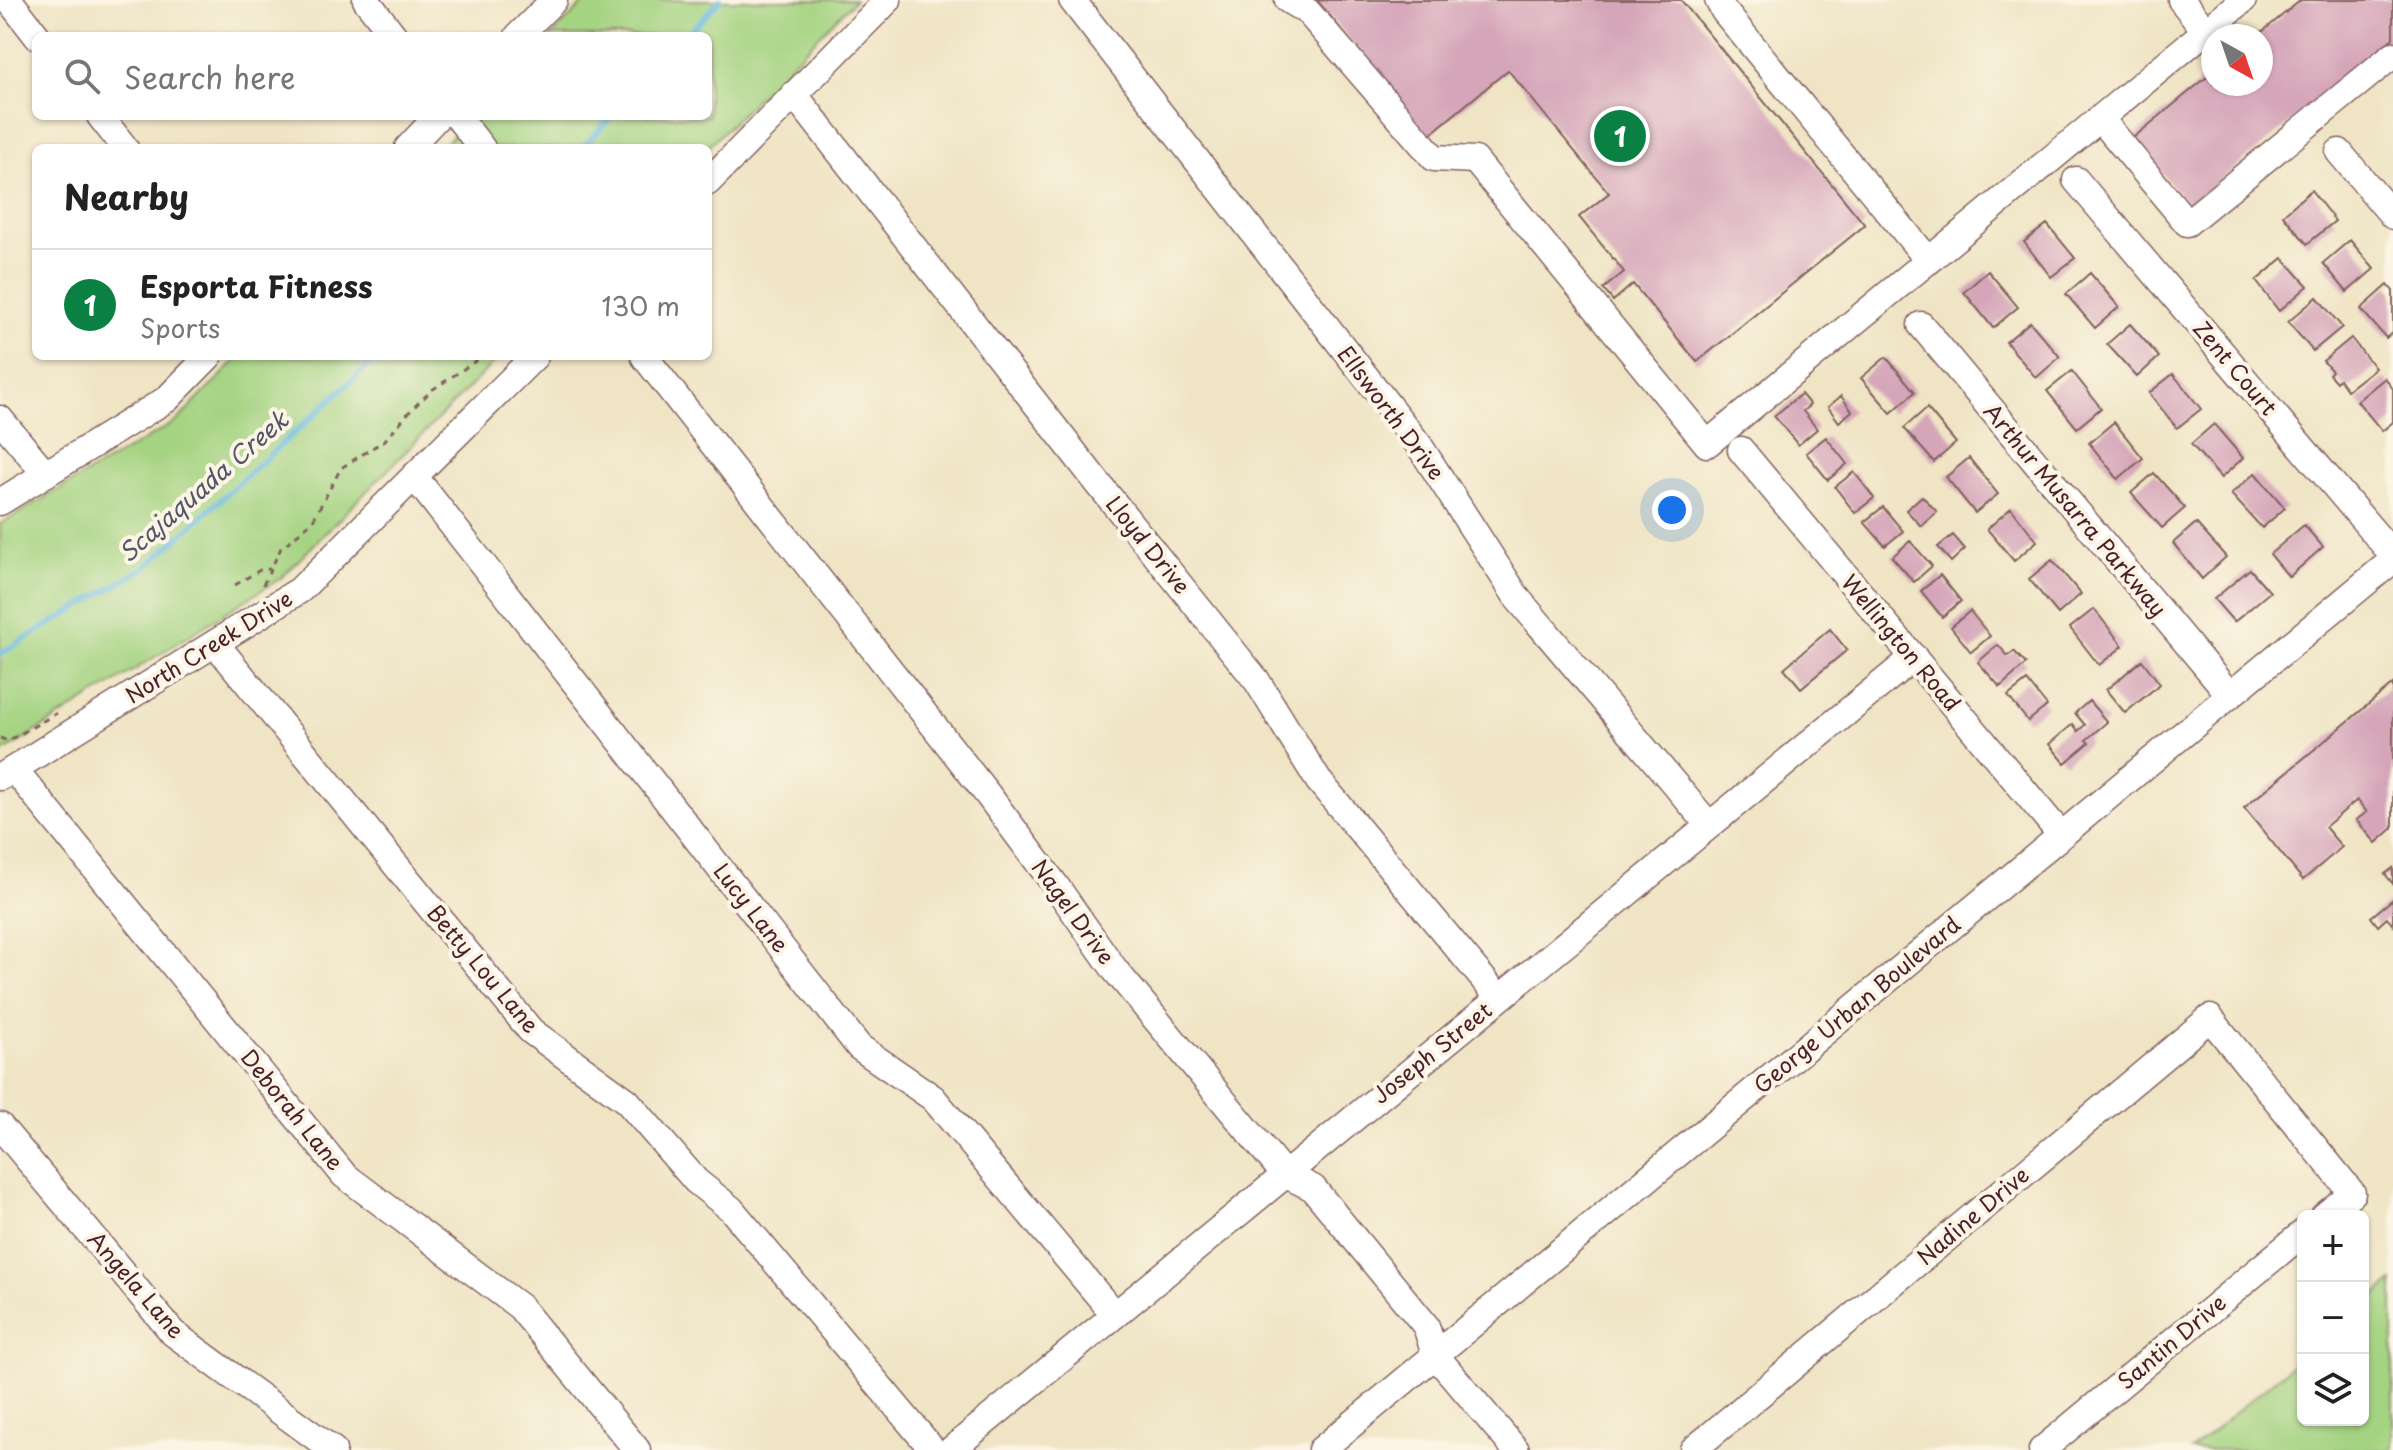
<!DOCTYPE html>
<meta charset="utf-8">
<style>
body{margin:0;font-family:"Playpen Sans",sans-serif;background:#f2f2f2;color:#222}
.controls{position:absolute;right:24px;bottom:24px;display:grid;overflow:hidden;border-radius:12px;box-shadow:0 2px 6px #0004}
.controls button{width:72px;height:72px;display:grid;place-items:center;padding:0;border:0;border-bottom:2px solid #e0e0e0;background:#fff;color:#222;font:40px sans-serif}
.compass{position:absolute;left:2201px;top:24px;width:72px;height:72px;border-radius:50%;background:#fff;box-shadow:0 2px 6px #0004;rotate:140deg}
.you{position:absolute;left:1672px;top:510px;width:28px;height:28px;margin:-20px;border:6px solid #fff;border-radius:50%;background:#1a73e8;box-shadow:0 0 0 12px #1a73e833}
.badge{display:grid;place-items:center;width:52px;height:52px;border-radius:50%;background:#0b8043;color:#fff;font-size:26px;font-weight:700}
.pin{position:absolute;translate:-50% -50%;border:4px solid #fff;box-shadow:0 2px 8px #0006}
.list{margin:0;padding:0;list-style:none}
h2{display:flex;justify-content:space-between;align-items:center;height:104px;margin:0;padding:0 32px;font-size:34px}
h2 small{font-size:26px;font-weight:400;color:#767676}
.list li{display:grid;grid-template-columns:52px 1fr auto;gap:24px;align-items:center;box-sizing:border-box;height:112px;padding:0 32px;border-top:2px solid #e0e0e0}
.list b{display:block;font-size:30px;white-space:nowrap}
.list p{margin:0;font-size:26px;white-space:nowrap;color:#767676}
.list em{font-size:26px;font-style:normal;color:#767676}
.icon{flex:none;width:44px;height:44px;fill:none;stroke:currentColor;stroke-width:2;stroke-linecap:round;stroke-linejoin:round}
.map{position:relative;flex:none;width:2393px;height:1450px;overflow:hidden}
.search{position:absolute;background:#fff;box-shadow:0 2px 6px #0004;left:32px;top:32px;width:680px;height:88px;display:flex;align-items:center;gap:20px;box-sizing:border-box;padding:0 28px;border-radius:12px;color:#767676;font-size:30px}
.panel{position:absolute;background:#fff;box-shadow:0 2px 6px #0004;left:32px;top:144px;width:680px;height:216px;border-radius:12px}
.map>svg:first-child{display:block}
.green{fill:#a4d381;stroke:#777956;stroke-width:2}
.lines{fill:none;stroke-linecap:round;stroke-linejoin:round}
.stream{stroke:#63b8e0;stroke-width:6}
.building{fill:#d5a6b9}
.minor-casing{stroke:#846461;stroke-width:29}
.path{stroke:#846461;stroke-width:3;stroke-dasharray:6 6;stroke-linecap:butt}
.minor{stroke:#fff;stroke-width:26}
.labels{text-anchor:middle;stroke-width:8;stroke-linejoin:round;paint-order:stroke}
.street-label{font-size:22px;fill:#4a1f2b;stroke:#fcf5e5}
.water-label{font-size:24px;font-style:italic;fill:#53556a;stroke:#fcf5e5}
</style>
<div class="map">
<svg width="2393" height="1450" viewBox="0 0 2393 1450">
<rect width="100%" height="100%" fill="#fcf5e5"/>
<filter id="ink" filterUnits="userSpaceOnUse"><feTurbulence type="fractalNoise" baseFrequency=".0125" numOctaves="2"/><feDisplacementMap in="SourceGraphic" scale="16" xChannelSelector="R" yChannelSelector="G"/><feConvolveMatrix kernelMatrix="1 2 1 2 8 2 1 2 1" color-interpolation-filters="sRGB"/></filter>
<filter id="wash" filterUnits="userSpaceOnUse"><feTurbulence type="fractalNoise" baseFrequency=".006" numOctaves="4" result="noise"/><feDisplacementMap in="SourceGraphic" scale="32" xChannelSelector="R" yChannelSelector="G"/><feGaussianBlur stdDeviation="1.8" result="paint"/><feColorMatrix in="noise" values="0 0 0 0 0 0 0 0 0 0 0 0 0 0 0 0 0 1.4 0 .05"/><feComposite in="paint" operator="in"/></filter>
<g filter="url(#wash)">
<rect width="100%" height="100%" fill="#efe4c4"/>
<!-- green -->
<path class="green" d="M 587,0 L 855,0 L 707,148 L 441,148 L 472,116 L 708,116 L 708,36 L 551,36 Z
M 240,356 L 500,356 L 281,578 L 0,754 L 0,524 L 177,421 Z
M 2393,1281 L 2393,1450 L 2191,1450 L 2303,1356 L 2303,1420 L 2363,1420 L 2363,1306 Z"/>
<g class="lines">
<!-- stream -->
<path class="stream" d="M 686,36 L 720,0
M 582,148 L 612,116
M 0,654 L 146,567 L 379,356"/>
</g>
<g id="blocks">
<!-- building -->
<path class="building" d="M 1317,0 L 1681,0 L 1865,225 L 1697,362 L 1633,284 L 1613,301 L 1603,289 L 1624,272 L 1579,217 L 1609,193 L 1508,70 L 1428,136 Z
M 2301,0 L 2393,0 L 2393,38 L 2189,206 L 2133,138 L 2213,72 L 2213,84 L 2261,84 L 2261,36 L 2257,36 Z
M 2311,190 L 2335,221 L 2307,244 L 2283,215 Z
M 2047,224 L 2075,258 L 2051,277 L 2024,242 Z
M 2350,240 L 2374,269 L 2347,292 L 2323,263 Z
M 2283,258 L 2308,286 L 2279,311 L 2256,281 Z
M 1988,271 L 2018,307 L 1993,328 L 1964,292 Z
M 2090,273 L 2119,307 L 2095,328 L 2066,294 Z
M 2388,285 L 2393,291 L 2393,332 L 2386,338 L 2361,309 Z
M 2317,297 L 2342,327 L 2313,351 L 2288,322 Z
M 2030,322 L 2060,357 L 2036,378 L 2006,342 Z
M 2130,324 L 2159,357 L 2137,377 L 2107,344 Z
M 2351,338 L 2375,368 L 2347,390 L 2339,379 L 2336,382 L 2329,374 L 2332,371 L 2323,361 Z
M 1886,357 L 1915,392 L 1891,413 L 1861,378 Z
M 2072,371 L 2101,408 L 2077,428 L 2047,391 Z
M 2173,374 L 2201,409 L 2177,428 L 2149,393 Z
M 2385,378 L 2393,389 L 2393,422 L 2382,431 L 2357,401 Z
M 1801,394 L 1810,405 L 1803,411 L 1817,429 L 1798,445 L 1774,416 Z
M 1841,396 L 1852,411 L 1839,422 L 1828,407 Z
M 1927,408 L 1956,443 L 1934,462 L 1904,428 Z
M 2114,422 L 2143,458 L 2118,479 L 2089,443 Z
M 2214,424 L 2243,458 L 2221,478 L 2191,444 Z
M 1826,437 L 1847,464 L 1828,480 L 1806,453 Z
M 1969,458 L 1998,494 L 1975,513 L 1946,477 Z
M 1854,472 L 1874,498 L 1855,513 L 1835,487 Z
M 2154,473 L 2185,508 L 2162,528 L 2131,493 Z
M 2255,473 L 2285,508 L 2262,528 L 2231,494 Z
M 1922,496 L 1937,512 L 1921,526 L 1906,510 Z
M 1883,507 L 1903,531 L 1885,546 L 1864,522 Z
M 2011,508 L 2037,541 L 2014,561 L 1987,529 Z
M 2196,523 L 2226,557 L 2202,579 L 2173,543 Z
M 2304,525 L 2323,547 L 2289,577 L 2270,554 Z
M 1953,535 L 1965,549 L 1951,562 L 1938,547 Z
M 1910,541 L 1932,566 L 1914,582 L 1892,557 Z
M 2052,560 L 2081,594 L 2058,614 L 2029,579 Z
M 2250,569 L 2270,592 L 2234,622 L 2214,599 Z
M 1940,575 L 1961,601 L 1942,617 L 1921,591 Z
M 2094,609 L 2123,646 L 2099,665 L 2070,628 Z
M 1970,611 L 1990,636 L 1971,652 L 1951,627 Z
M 1830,629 L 1847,650 L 1801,688 L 1784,668 Z
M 1998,645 L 2008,656 L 2014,651 L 2026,664 L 2000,687 L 1978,662 Z
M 2142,660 L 2160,684 L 2125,713 L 2106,690 Z
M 2027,681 L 2047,706 L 2028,721 L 2008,696 Z
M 2393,684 L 2393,828 L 2376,843 L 2356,820 L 2367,812 L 2357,800 L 2325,827 L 2342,847 L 2303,880 L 2244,808 Z
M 2089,701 L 2107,722 L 2086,740 L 2089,743 L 2065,763 L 2049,744 L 2073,724 L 2078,731 L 2085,725 L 2075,713 Z
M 2393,868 L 2393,884 L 2385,874 Z
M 2393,899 L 2393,925 L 2387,918 L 2378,926 L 2371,917 Z"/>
</g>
</g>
<g filter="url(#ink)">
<use href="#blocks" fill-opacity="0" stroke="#846461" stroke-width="2"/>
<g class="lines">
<!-- minor casing -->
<g class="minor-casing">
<path id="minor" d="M 9,0 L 37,36
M 366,0 L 394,36
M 1072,0 L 1419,445 L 1518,599 L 1709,825
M 1288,0 L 1308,12 L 1434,158 L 1475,160 L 1707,444 L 2243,0
M 1718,0 L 1724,11 L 1929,261
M 2181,0 L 2206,31
M 518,36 L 554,0
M 794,94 L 1097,482 L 1257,681 L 1318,780 L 1499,998
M 100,116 L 125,148
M 457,116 L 482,148
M 2100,118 L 2187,223 L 2393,55
M 408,148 L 438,116
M 2339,152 L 2393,216
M 2076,180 L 2393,555
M 708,182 L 888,0
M 1921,325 L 2230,695
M 644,356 L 988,795 L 1056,886 L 1115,970 L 1284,1174 L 1313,1188 L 1426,1326 L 1435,1355 L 1516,1450
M 0,419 L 46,474
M 1741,450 L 2061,835
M 414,476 L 859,1047 L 933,1098 L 1114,1314
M 0,502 L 167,399 L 209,356
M 215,643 L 531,1031 L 627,1101 L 696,1181 L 731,1209 L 933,1450
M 14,769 L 344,1175 L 520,1307 L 637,1450
M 1,777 L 300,590 L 535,356
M 0,1126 L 173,1333 L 333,1450
M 951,1450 L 1914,657
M 1321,1450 L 2393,560
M 1693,1450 L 2210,1018 L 2352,1193 L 2324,1216
M 2042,1450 L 2303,1233"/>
</g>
<!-- path -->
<path class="path" d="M 235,585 L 260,570 L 270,569
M 263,585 L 281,548 L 312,522 L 341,468 L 385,440 L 411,410 L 432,390 L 483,356
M 0,738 L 8,741 L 57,713"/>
<!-- minor -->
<use href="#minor" class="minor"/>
</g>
</g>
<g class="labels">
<!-- street labels -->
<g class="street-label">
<text transform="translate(2235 368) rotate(50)" y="8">Zent Court</text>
<text transform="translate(1391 413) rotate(53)" y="8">Ellsworth Drive</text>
<text transform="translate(2075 510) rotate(50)" y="8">Arthur Musarra Parkway</text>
<text transform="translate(1148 545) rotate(51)" y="8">Lloyd Drive</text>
<text transform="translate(1901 643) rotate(50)" y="8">Wellington Road</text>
<text transform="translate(209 647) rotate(-32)" y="8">North Creek Drive</text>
<text transform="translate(751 908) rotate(52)" y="8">Lucy Lane</text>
<text transform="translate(1073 912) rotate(54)" y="8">Nagel Drive</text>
<text transform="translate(483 969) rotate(50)" y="8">Betty Lou Lane</text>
<text transform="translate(1857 1005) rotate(-40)" y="8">George Urban Boulevard</text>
<text transform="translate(1432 1053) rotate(-39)" y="8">Joseph Street</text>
<text transform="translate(292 1110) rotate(51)" y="8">Deborah Lane</text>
<text transform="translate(1973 1216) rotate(-40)" y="8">Nadine Drive</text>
<text transform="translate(136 1285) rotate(49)" y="8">Angela Lane</text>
<text transform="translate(2172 1342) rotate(-40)" y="8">Santin Drive</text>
</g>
<!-- water labels -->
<g class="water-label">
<text transform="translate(204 487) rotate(-41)" y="8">Scajaquada Creek</text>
</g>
</g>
</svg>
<div class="controls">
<button>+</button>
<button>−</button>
<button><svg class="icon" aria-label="layers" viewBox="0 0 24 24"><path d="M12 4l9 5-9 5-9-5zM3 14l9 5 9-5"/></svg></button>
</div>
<svg class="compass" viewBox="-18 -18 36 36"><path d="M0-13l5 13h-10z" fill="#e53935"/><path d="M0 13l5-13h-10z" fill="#767676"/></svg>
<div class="you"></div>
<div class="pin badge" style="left:1620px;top:136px">1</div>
<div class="search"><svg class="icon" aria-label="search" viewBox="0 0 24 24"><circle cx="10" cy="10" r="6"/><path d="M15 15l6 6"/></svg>Search here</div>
<section class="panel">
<h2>Nearby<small></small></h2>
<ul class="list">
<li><span class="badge">1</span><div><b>Esporta Fitness</b><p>Sports</p></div><em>130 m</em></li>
</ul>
</section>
</div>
